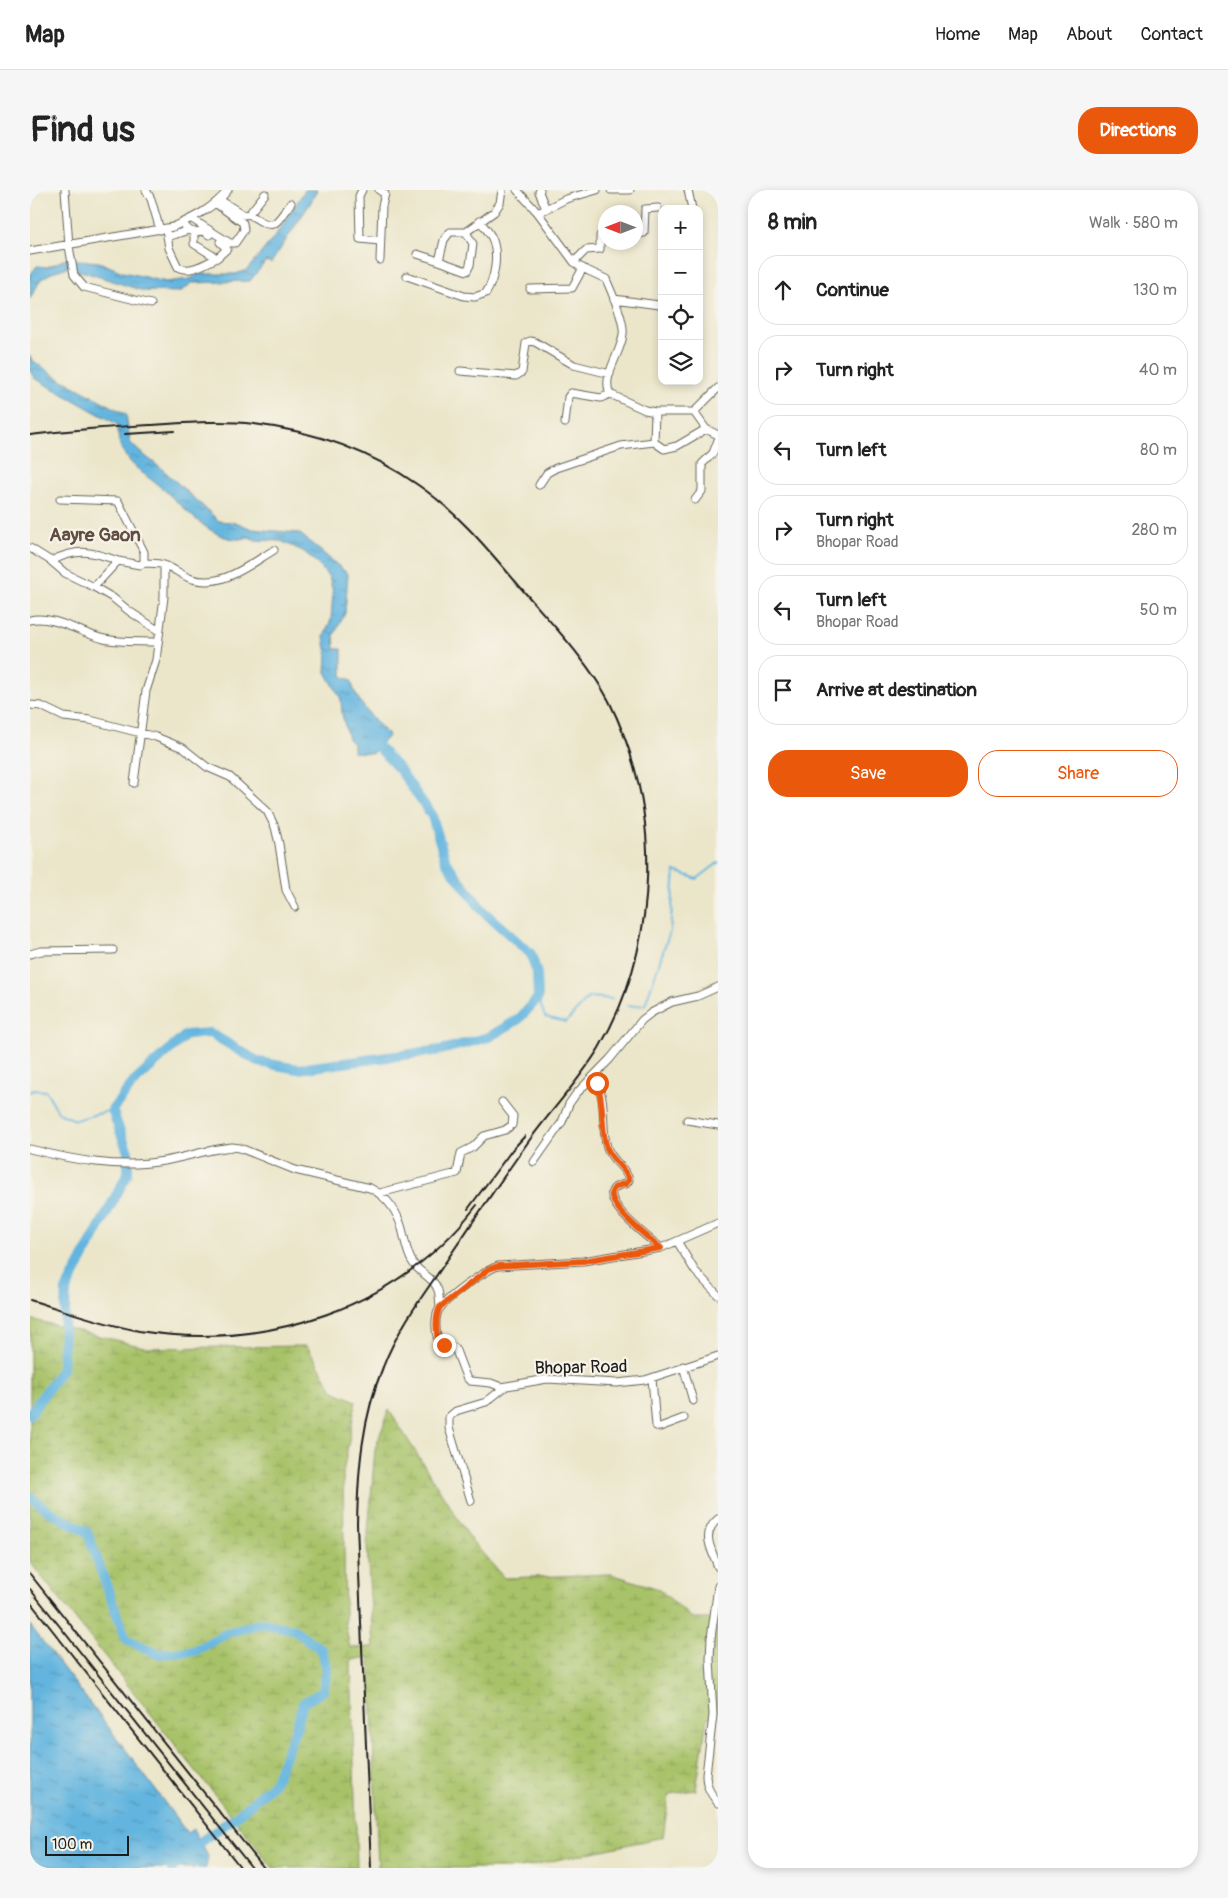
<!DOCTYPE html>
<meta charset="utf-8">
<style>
body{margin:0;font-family:Pangolin,sans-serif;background:#f6f6f6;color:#222}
.controls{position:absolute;right:15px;top:15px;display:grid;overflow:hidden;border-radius:10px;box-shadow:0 2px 8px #0003}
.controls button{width:45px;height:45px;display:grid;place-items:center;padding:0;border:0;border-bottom:1px solid #e0e0e0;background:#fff;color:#222;font:25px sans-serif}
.compass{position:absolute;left:568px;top:15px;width:45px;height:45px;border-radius:50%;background:#fff;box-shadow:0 2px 8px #0003;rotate:270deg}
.scale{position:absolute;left:15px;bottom:12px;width:84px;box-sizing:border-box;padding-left:5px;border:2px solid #1c1c1c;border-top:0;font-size:14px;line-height:18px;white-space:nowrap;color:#1c1c1c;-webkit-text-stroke:4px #f7f3e8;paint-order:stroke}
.stop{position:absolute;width:15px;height:15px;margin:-11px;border:4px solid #ea580c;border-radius:50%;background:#fff}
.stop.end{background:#ea580c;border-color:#fff;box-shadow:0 1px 5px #0008}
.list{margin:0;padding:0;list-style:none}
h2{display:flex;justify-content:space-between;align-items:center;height:65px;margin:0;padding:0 20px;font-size:21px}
h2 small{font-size:16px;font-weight:400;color:#767676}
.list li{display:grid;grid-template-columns:32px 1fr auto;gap:15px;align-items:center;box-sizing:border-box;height:70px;margin:0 10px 10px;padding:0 10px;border:1px solid #e0e0e0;border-radius:20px}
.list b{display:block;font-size:19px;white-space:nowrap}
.list p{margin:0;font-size:16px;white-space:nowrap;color:#767676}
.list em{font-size:16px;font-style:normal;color:#767676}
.actions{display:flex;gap:10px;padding:15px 20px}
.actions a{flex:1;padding:11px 0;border:1px solid #ea580c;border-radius:20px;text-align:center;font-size:18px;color:#ea580c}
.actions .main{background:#ea580c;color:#fff}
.icon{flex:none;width:28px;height:28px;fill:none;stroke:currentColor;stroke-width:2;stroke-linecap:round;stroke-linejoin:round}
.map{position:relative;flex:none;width:688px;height:1678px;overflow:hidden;border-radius:20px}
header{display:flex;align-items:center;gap:30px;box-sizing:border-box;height:70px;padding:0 25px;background:#fff;border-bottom:1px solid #e0e0e0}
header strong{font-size:24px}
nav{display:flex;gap:28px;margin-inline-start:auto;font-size:18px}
.intro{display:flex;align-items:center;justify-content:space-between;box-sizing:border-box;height:120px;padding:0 30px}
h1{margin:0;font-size:35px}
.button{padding:12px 22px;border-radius:20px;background:#ea580c;color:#fff;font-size:18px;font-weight:700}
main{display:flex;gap:30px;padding:0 30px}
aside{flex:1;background:#fff;border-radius:20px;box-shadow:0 2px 8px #0003}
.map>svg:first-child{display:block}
.wetland{fill:url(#wetland-marsh);stroke:#626f42}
.water{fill:url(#water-ripples);stroke:#40687e}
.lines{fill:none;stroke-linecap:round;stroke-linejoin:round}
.stream{stroke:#63b5df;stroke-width:2}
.river{stroke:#63b5df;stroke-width:10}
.minor-casing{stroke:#646359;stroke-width:9}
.minor{stroke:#fff;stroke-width:7}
.rail{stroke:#1c1c1c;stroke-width:2}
.route{stroke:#ea580c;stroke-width:6}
.labels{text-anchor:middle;stroke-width:4.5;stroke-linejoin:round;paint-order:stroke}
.street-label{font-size:18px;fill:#1c1c1c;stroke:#f7f3e8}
.neighbourhood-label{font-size:19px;font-weight:bold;fill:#5f4d43;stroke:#f7f3e8}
</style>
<header>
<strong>Map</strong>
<nav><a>Home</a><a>Map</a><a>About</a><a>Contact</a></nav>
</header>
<div class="intro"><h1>Find us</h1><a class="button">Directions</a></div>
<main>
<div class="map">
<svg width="688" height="1678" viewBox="0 0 688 1678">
<defs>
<pattern id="wetland-marsh" width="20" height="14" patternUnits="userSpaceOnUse" patternTransform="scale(1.25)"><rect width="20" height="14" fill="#a7c268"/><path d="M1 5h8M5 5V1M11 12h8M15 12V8" fill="none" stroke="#8fa65a"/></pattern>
<pattern id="water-ripples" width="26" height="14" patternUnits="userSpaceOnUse" patternTransform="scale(1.25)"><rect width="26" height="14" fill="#63b5df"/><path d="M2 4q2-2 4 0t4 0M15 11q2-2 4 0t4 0" fill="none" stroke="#5192b4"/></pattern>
</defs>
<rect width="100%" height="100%" fill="#f7f3e8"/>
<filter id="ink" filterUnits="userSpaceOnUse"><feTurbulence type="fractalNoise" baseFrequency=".02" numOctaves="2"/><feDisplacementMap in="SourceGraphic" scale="10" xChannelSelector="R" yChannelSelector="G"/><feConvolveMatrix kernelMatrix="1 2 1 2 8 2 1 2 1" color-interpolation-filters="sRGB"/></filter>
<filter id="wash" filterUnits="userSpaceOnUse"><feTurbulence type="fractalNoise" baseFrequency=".0096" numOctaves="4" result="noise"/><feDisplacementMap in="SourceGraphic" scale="20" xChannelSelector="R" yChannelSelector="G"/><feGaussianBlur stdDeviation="1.12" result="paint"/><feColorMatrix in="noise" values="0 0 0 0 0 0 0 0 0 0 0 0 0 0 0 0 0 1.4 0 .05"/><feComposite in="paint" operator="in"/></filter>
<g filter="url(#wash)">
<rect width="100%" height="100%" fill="#ebe6ca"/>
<!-- wetland -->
<path class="wetland" d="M 0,1129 L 118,1158 L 277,1156 L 304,1201 L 326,1211 L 313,1283 L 315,1433 L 320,1458 L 343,1457 L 337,1355 L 345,1259 L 359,1220 L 442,1351 L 474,1388 L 581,1384 L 629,1399 L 663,1429 L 688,1429 L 688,1522 L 677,1529 L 666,1600 L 639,1604 L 633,1647 L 489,1678 L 348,1678 L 340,1467 L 321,1470 L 327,1678 L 243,1678 L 0,1372 Z"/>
<!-- water -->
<path class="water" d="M 275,0 L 287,0 L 281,12 L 241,73 L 236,71 L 220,91 L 162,93 L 150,102 L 114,101 L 38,77 L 25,81 L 11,89 L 0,109 L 0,85 L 7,76 L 17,77 L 36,69 L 69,72 L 93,82 L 136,92 L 160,89 L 169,84 L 206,84 L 217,80 L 245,46 Z
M 0,166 L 2,170 L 25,186 L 96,224 L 100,252 L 110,262 L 132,279 L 189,331 L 208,333 L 222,339 L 269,343 L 318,384 L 315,423 L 304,445 L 305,459 L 312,459 L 312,486 L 321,490 C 326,512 343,529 359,545 L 343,563 L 323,562 L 323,554 L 318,549 L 312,524 L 311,509 L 296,482 L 297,464 L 294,447 L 301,430 L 303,402 L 299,387 L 284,370 L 273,361 L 251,351 L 225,350 L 219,347 C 188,359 154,317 133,299 C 120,288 100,276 92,260 C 88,253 88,242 87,234 L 4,188 L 0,180 Z
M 0,1435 L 99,1564 L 157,1643 L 163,1639 L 178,1666 L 176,1678 L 0,1678 Z"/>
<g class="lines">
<!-- stream -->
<path class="stream" d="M 508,808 L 515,827 L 536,832 L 559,807 L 582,809
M 598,816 L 615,815 L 640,741 L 645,681 L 667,689 L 688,673
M 0,902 L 4,900 L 16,901 L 29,923 L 45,930 L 82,920"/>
<!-- river -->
<path class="river" d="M 0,1224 L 32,1179 L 36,1100 L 98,983 L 98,962 L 82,920 L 103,893 L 156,845 L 180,843 L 229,872 L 268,879 L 411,860 L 459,847 L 489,829 L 508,808 L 507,784 L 501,764 L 453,721 L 416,672 L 402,626 L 370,580 L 339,547
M 0,1306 L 17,1320 L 57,1342 L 96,1449 L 128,1464 L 164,1461 L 197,1443 L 231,1433 L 263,1439 L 292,1460 L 297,1481 L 293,1501 L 273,1513 L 266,1538 L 244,1593 L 204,1628 L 173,1650 L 142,1678"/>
</g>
</g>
<g filter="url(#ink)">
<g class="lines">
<!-- minor casing -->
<g class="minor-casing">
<path id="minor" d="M 35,0 L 39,56 L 44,85 L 54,97 L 121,114
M 116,0 L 121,9 L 130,40
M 332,0 L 329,6 L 330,49 L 350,51
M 349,0 L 355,4 L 352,16 L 350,70
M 487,0 L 508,23 L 544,72 L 550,77 L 576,89 C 581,101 595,131 593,144 C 592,162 571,186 580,204 L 615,220 L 625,222 L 664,222 L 676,239 L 688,245
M 510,0 L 509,2 L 516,19
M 581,0 L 600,0
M 658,0 L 662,19
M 190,10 L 214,25 L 219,24 C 246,42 243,36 261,13
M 508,23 L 536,9 L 567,0
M 219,24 L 235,4
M 162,29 L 200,53 L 205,53 L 214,40 L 213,33 L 185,13
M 153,33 C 159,42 162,43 173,41 L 179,45
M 136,39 L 139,58 L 148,77 C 160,84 176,73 187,68
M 164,43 L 164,54 L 187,68 L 197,59 L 190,52
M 606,44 L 614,43 L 615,19 L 628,18
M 137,47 L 159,40
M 0,61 L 143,37 C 163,28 184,18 198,0
M 387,64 L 409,71 L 414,50 L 420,42 L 436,42 L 464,22 L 470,13 L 472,0
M 409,71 L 437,81 L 440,75 L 443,54 L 436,42
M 544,72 L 556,60 L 570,59 L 570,46 L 572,43 L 576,43
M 377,86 L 434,106 L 445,107 L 456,103 C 465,89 469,64 462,48 C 459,42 454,36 449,31
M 500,99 L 542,98 L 553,78
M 584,109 L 629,115 L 632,114
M 430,181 L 486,186 L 492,182 L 496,153 L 500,151 L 505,152 L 544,175 L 580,184
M 625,222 L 624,252 L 634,259 L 647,256 L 676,239
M 664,222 L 688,198
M 535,233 L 538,207 L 541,203 L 571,208 L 580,204
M 509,295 L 517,283 L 526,278 L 591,256 L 624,252
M 30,309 L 88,311 L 114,362 L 114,373 L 110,375 L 88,371
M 665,310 L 672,301 L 672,274 L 683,263 L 688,250
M 0,358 L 21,371 L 35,383 L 64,397 L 83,408 L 99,421 L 129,441
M 21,371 C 48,358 62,361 88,371 L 64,397
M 114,373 C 121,373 128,373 134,375 C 144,378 152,386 162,389 C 192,398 219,375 244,360
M 0,430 C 21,424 53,444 74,449 C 91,453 110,451 128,452
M 0,515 L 11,516 L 34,527 L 60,530 L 126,547 L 153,558 L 177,577 L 200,587 L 237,621 L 245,637 L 249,654 L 256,700 L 265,717
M 104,593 L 116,501 L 126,470 L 134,407 L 134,375
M 0,764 L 11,761 L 83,760
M 563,888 C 579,907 570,935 577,957 C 581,971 595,976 599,990 L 596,994 C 553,999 620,1049 631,1058
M 657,930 L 688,935
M 0,959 C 43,970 89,979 134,971 C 157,967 179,959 202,957 L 210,958 L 265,980 L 340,998 C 360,1008 370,1026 374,1047 C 376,1056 378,1066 383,1073 C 389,1083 403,1087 407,1098 C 410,1103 409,1111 410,1117
M 504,972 L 532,932 L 539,914 L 546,904 L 580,869 L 612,830 L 621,823 L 642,812 L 668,806 L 688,797
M 350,1003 L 427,983 L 431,963 L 443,957 L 454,946 L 475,940 L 482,935 L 483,926 L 472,912
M 688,1033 L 631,1058 L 553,1071 L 468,1076 C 456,1080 410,1111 407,1124 C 405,1132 406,1143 408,1151 L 425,1158 L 436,1187 L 440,1191 L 461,1193 L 471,1197 L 517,1189 L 587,1193 L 615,1190 L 688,1166
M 647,1051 L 665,1081 L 688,1105
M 653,1176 L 663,1211
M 622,1188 L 626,1236 L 630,1237 L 654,1228
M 441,1311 L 419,1238 L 419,1227 L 426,1221 L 456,1212 L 475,1197
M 688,1329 C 670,1344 682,1360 688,1377
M 688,1396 L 681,1448 L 680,1469 L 683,1525 L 676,1585 C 676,1597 681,1604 688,1613"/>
</g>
<!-- minor -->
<use href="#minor" class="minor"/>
<!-- rail -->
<path class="rail" d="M 95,244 L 145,241
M 0,245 C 40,240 80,237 120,235 C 155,233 190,230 224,234 C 283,241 340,261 388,295 C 426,321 456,357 485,391 C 516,428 557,469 579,511 C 633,620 630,753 569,858 C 549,891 523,918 501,948 C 473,987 446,1027 419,1067 C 396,1102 368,1137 353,1177 C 332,1228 328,1280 327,1334 L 341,1678
M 438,1019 L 482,960 L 495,946
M 0,1110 C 36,1121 72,1134 109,1141 C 236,1161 368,1119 447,1015
M 0,1384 L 234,1678
M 0,1399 L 222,1678
M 0,1412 L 211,1678"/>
</g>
</g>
<g class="lines" filter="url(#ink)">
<!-- route -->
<path class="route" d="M 414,1155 L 408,1151 C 406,1140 405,1127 410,1117 L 459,1079 L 468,1076 L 553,1071 L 631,1058 C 620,1049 553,999 596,994 L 599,990 C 595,977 582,971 577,958 C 570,937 575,914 567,893"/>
</g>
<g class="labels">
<!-- street labels -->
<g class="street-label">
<text transform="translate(551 1177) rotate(-1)" y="6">Bhopar Road</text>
</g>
<!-- neighbourhood labels -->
<g class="neighbourhood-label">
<text x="65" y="351">Aayre Gaon</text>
</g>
</g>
</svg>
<div class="controls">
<button>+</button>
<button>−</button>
<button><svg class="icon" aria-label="locate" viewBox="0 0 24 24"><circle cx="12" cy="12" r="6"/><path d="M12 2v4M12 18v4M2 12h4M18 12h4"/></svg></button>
<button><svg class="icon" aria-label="layers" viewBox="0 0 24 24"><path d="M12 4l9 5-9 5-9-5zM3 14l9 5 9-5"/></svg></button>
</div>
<svg class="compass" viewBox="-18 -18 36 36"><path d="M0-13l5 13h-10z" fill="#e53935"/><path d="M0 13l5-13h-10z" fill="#767676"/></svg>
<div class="scale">100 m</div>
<div class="stop" style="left:567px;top:893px"></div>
<div class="stop end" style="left:414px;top:1155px"></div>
</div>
<aside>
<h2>8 min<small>Walk · 580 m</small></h2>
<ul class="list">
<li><svg class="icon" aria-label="ahead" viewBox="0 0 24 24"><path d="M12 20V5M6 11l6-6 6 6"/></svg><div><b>Continue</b></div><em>130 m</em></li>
<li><svg class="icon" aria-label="right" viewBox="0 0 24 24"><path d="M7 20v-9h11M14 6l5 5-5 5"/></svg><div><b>Turn right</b></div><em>40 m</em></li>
<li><svg class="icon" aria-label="left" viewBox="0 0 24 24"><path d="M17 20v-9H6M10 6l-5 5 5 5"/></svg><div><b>Turn left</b></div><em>80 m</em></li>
<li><svg class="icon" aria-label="right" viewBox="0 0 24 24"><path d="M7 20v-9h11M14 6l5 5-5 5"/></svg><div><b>Turn right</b><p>Bhopar Road</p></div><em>280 m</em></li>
<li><svg class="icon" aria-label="left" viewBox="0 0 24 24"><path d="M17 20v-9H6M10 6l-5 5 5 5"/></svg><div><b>Turn left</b><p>Bhopar Road</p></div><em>50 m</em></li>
<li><svg class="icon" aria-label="arrive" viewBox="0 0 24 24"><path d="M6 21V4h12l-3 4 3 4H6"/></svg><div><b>Arrive at destination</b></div></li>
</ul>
<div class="actions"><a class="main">Save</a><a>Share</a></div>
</aside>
</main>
